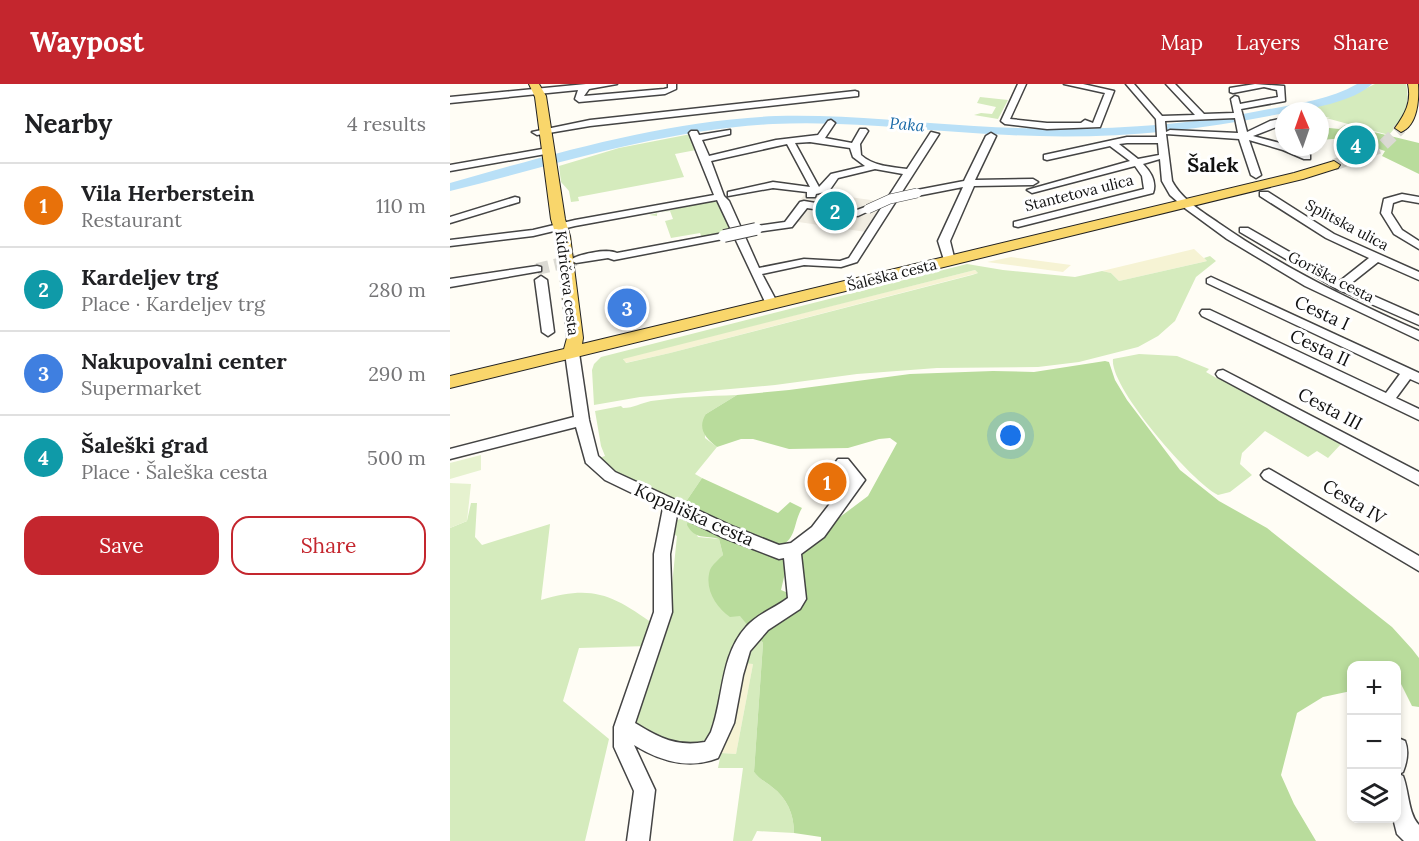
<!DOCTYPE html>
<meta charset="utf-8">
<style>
body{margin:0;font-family:Lora,serif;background:#f2f2f2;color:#202124}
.controls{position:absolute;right:18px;bottom:18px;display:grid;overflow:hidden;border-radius:12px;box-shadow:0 3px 9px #0003}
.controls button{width:54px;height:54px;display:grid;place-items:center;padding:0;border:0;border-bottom:2px solid #e0e0e0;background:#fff;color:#202124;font:30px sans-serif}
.compass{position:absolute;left:825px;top:18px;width:54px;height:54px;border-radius:50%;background:#fff;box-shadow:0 3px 9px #0003;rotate:358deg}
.you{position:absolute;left:561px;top:352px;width:21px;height:21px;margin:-15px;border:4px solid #fff;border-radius:50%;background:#1a73e8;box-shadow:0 0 0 9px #1a73e833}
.badge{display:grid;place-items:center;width:39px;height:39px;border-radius:50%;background:#c4262e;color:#fff;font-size:20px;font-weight:700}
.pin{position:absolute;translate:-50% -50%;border:3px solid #fff;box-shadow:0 2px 6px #0006}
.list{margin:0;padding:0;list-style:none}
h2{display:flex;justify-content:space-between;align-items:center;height:78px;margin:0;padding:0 24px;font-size:26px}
h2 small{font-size:20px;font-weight:400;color:#757577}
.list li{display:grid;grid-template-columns:39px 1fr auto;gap:18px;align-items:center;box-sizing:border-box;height:84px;padding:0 24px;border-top:2px solid #e0e0e0}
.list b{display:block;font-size:22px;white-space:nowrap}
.list p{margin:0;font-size:20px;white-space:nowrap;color:#757577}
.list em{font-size:20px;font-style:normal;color:#757577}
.actions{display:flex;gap:12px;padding:18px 24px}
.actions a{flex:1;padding:14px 0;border:2px solid #c4262e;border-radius:18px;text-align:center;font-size:21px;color:#c4262e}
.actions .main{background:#c4262e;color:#fff}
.icon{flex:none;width:33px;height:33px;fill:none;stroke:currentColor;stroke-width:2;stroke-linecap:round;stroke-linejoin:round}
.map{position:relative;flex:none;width:969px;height:757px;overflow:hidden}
header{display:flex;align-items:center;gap:36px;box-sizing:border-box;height:84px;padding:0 30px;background:#c4262e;color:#fff}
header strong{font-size:28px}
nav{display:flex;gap:33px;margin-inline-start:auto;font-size:21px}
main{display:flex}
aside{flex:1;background:#fff}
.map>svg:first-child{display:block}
.farmland{fill:#f6f3d4}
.green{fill:#d5ebbd;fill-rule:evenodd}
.forest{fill:#b9dc9c}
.pitch{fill:#e6f2cf}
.plaza{fill:#f1ede2}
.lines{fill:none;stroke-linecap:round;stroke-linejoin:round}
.river{fill:#b9e0f7;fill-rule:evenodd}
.minor-tunnel{stroke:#dbdad3;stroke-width:12;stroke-dasharray:12 6;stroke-linecap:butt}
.major-tunnel{stroke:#dbdad3;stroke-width:12;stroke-dasharray:12 6;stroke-linecap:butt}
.minor-casing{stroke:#444;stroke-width:3}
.major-casing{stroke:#222;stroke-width:2}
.minor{fill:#fff;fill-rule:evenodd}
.major{fill:#f9d66b;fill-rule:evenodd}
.minor-bridge-far1-casing{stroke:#444;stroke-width:10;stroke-linecap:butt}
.minor-bridge-casing{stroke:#444;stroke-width:14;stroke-linecap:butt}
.minor-bridge-far1{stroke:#fff;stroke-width:9}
.minor-bridge{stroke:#fff;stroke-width:12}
.labels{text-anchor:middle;stroke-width:6;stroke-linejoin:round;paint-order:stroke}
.far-street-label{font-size:15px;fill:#111;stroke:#fff}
.far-water-label{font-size:16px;font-style:italic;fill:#1768a6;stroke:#fff}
.street-label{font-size:18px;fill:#111;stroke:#fff}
.far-district-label{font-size:20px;font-weight:bold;fill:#111;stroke:#fff}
</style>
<header>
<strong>Waypost</strong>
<nav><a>Map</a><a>Layers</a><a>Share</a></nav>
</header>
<main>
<aside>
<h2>Nearby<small>4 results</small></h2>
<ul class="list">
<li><span class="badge" style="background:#e8710a">1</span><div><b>Vila Herberstein</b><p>Restaurant</p></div><em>110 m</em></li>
<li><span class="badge" style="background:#0f9aa8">2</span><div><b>Kardeljev trg</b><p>Place · Kardeljev trg</p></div><em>280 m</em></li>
<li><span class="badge" style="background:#3f7fe0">3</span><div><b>Nakupovalni center</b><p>Supermarket</p></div><em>290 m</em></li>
<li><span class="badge" style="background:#0f9aa8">4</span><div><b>Šaleški grad</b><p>Place · Šaleška cesta</p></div><em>500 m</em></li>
</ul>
<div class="actions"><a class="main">Save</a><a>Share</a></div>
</aside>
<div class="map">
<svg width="969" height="757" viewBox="0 0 969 757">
<rect width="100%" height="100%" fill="#fffdf5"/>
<!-- farmland -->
<path class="farmland" d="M 744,165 L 757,177 L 669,197 L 661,189 L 652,187 Z
M 561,173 L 621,181 L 613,188 L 537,178 Z
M 525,186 L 528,189 L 220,269 L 175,279 L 173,274 Z
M 290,579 L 303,580 L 286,670 L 271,669 Z"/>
<!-- green -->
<path class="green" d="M 925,0 L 956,0 C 961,21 953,35 939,51 L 876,34 L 880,33 L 870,33 L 870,27 L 850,27 L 848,25 L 895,14 Z
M 530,13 L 558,16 L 548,35 L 524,31 L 531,29 L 542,30 L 546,23 L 527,19 Z
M 241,50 L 247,68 L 246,66 L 225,70 L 234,93 L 128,113 L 129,117 L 121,118 L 119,107 L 111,98 L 109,82 L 169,64 Z
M 262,117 L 271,118 L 283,148 L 252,154 L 250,149 L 221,154 L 215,137 L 223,135 L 220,127 L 207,129 L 207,132 L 199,131 Z
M 760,172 L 766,177 L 746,193 L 725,237 L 708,252 L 688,263 L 629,278 L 588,283 L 487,284 L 407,290 L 325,301 L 190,313 L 144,321 L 142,286 L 144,280 L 151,273 L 517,180 L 553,186 L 625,193 L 652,187 L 661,189 L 669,197 L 753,178 L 757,177 L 754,174 ZM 525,186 L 528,189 L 522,191 L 220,269 L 176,279 L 173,275 Z
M 689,270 L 727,272 L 759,285 L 756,288 L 768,295 L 780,296 L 892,359 L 878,374 L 867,367 L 858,373 L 815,347 L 792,369 L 790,380 L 802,391 L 780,408 L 768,411 C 742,398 659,303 663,275 Z
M 287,311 L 256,330 L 255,354 L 267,363 L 245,390 L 252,394 L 233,422 L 169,392 L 149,374 L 155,372 L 151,362 L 145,327 L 171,322 L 173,324 C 184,324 191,319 201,317 C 229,313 259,312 287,311 Z
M 21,419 L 27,419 L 25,453 L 32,461 L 100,440 L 91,516 C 143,500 163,511 205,541 L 198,562 L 129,564 L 113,617 L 159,655 L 135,757 L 0,757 L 0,444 L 17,437 Z
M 235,433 L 238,433 L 248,453 L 269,455 L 273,471 L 261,486 L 299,543 L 269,640 L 258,654 L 245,662 L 230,664 L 186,641 L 197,598 L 219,530 L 227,452 L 219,448 L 225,437 Z
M 307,551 L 313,559 L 304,688 C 310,696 315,697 322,703 C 337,714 344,730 344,749 L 307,747 L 302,757 L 283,757 L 293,684 L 268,684 L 271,669 L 286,670 L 303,580 L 290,579 Z"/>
<!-- forest -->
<path class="forest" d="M 895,41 L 969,59 L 969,90 L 932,72 L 935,67 L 896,54 L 870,56 L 870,43 L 889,45 Z
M 655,277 L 659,278 L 665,296 L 677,316 L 730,386 L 769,417 L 817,444 L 942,543 L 962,565 L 969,574 L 969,623 L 962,622 L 950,598 L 947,598 L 946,582 L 902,582 L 901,607 L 873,613 L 847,629 L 831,691 L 844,720 L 866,757 L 371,757 L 371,753 L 344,749 C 344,730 337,714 322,703 C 315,697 310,696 304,688 L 313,559 L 307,551 L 346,521 L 350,470 L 378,442 L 418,412 L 447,359 L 440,354 L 429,355 L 398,364 L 339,365 L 303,355 L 291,355 L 267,363 C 255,354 247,344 256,330 L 287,311 L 339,306 L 460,290 L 543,287 L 584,288 Z
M 252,394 L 328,429 L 340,418 L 352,424 C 343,439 347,455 330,462 L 233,422 Z
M 238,433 L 313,469 L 338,476 L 331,506 L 343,511 L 299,543 L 290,532 L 280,533 C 266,523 254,505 260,486 C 262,481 269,475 273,471 L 269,455 C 255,451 245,456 237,441 Z"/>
<!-- pitch -->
<path class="pitch" d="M 31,371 L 31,386 L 0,395 L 0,379 Z
M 0,399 L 21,400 L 17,437 L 0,444 Z"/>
<!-- plaza -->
<path class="plaza" d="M 357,107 L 435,118 L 416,148 L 335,136 Z"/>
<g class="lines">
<!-- river -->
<path class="river" d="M 907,0 L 922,0 C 905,17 857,27 834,27 L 834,29 C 743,48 652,56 559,51 C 481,48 402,36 323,40 C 212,46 108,80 0,107 L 0,99 C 106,69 214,37 326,32 C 392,30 458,38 524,42 C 621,48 719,45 814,26 C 846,20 879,16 907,0 Z"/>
<!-- minor-tunnel -->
<path class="minor-tunnel" d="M 87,185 L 126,176"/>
<!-- major-tunnel -->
<path class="major-tunnel" d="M 884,81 L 931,63 L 951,44"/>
<!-- minor casing -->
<g class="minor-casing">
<path id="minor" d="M 136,0 L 167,0 L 139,5 L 134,12 L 214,5 L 218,4 L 218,0 L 226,0 L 226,5 L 215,10 L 129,18 L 125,15 L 128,6 L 0,19 L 0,13 Z
M 568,0 L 576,0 L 560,35 L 597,39 L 631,39 L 635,36 L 643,39 L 655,9 L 614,0 L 633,0 L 664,7 L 650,43 L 597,45 L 555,40 L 551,37 Z
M 676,0 L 684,0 L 712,32 L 745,31 L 716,0 L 725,0 L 754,30 L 784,29 L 781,15 L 785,12 L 788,13 L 790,20 L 828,13 L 827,6 L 814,3 L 783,9 L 780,8 L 780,4 L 805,0 L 834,2 L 835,17 L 791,25 L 797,48 L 820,37 L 834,34 L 834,40 L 803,52 L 834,60 L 834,63 L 843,63 L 860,71 L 860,75 L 854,75 L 833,66 L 799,56 L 811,91 L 806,94 L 801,91 L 789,55 L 716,50 L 722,97 C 732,116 753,128 770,140 C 832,183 900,216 969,247 L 969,256 L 855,202 L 777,155 L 736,125 L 720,111 L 712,97 L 710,75 L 693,80 C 701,88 707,98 703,109 L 568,143 L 564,142 L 564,138 L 694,105 L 692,92 L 685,82 L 582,109 L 577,106 L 680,77 L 660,62 L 597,76 L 594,75 L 594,71 L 677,53 L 707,53 L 706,35 ZM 785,34 L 788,49 L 720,46 L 716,48 L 715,37 ZM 677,59 L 708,59 L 709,71 L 688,75 L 669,60 Z
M 405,7 L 408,8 L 408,12 L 140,42 L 87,51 L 82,48 L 140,36 Z
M 381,36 L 385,39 L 375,54 L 402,59 L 410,45 L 416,45 L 418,47 L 410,60 L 411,71 C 423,82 441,83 457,85 L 481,48 L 489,50 L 407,178 L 391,183 L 354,181 L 312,190 L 328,220 L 326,223 L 322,224 L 316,220 L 267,116 L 125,142 L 83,152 L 0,162 L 0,156 L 83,146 L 125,136 L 264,111 L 239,49 L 241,47 L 247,47 L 249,51 L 280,46 L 280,50 L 252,56 L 259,72 L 326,56 L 368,51 L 378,37 ZM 360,58 L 400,64 L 403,73 L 415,82 L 381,90 L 369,103 L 345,59 ZM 337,60 L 360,103 L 323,98 L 278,108 L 278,112 L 323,104 L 357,108 L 357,113 L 365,113 L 366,110 L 379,107 L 388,94 L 425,85 L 453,90 L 399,174 L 390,177 L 354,175 L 309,184 L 279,117 L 274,112 L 261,77 Z
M 541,49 L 546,52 L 525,96 L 583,95 L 588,98 L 583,101 L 524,102 L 500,157 L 505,177 L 499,180 L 495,179 L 488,157 L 513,103 L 467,112 L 462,109 L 467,106 L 514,97 L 536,52 Z
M 98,64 L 103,67 L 101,69 L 0,87 L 0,81 Z
M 810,108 L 818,108 L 884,150 L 969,188 L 969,196 L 928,178 L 899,201 L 969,232 L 969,241 L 887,205 L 790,148 L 790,144 L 798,144 L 890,197 L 919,174 L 876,154 L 810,112 Z
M 952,110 L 969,113 L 969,119 L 952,116 L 943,119 L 941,129 L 952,146 L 969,157 L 969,165 L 944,150 L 931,129 L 934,115 Z
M 65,113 L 69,114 L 69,118 L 0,139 L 0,133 Z
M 354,117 L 407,126 L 418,122 L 423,125 L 408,132 L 357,124 L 342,143 L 306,148 L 301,145 L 306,142 L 335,138 L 350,118 Z
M 274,149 L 279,152 L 278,154 L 164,176 L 158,174 L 126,179 L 120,176 C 129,170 157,164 167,169 Z
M 87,182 L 91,183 L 91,187 L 0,203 L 0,195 Z
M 91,192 L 97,196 L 104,248 L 98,252 L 92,248 L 85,196 Z
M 761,193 L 969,289 L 969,299 L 960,295 L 946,314 L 969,325 L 969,336 L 752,232 L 750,229 L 752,226 L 760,226 L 936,309 L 950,290 L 757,199 L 757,195 Z
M 122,265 L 129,269 L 139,336 L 148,372 L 165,388 L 284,443 L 329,461 L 341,459 L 362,443 L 398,396 L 385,379 L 388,375 L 398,375 L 415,396 L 374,453 L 351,470 L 356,515 L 350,525 L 318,546 L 300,567 L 293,591 L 284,639 L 268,674 C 238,686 210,677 184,661 L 205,706 L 199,757 L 177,757 L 184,707 L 164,663 L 164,643 L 204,528 L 204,470 L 213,424 L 155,396 L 136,379 L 126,343 L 0,375 L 0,365 L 124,333 L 115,269 ZM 227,431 L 272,453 L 329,475 L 334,474 L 338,514 C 325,524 307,530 296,543 C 270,572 274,613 261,648 L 255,658 C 227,663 209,654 185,639 L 222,528 L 220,470 Z
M 773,286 L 969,388 L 969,401 L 768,293 L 766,290 L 768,287 Z
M 819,385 L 969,472 L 969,487 L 814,395 L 811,391 L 814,387 Z
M 948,654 L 955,657 C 959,667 957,678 953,688 L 949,690 L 953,692 C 959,707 958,730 969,741 L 969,757 L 954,757 L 947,750 L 943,734 L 946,734 Z"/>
</g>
<!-- major casing -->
<g class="major-casing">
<path id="major" d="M 79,0 L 89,0 L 96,12 L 115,135 L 120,152 L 133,254 L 132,260 L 844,89 L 884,77 L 890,81 L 888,84 L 853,95 L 0,304 L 0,292 L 114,265 L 117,254 L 106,152 L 101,135 L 85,13 Z
M 958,0 L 968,0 C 969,15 968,41 951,48 L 945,44 C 955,30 962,18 958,0 Z"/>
</g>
<!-- minor -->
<use href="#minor" class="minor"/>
<!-- major -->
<use href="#major" class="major"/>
<!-- minor-bridge-far1 casing -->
<g class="minor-bridge-far1-casing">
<path id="minor-bridge-far1" d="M 418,125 L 440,115 L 467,109"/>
</g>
<!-- minor-bridge casing -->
<g class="minor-bridge-casing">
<path id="minor-bridge" d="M 274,152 L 306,145"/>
</g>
<!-- minor-bridge-far1 -->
<use href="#minor-bridge-far1" class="minor-bridge-far1"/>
<!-- minor-bridge -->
<use href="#minor-bridge" class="minor-bridge"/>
</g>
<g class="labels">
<!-- far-street labels -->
<g class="far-street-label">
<text transform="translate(629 109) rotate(-14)" y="5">Stantetova ulica</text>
<text transform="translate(897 141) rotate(28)" y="5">Splitska ulica</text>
<text transform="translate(442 191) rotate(-14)" y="5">Šaleška cesta</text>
<text transform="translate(881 193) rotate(27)" y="5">Goriška cesta</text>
<text transform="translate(117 199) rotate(83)" y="5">Kidričeva cesta</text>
</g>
<!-- far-water labels -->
<g class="far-water-label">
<text transform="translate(457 40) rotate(5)" y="6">Paka</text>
</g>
<!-- street labels -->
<g class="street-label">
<text transform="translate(872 229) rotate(25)" y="6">Cesta I</text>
<text transform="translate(870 264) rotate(25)" y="6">Cesta II</text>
<text transform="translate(880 325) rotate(28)" y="6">Cesta III</text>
<text transform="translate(904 418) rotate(31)" y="6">Cesta IV</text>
<text transform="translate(244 431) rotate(24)" y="6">Kopališka cesta</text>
</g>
<!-- far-district labels -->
<g class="far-district-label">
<text x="763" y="88">Šalek</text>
</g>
</g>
</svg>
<div class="controls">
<button>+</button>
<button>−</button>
<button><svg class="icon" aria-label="layers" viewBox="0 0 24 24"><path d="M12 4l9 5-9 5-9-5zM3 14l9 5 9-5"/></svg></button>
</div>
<svg class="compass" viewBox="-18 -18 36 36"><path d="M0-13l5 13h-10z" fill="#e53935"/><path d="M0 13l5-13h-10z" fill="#757577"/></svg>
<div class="you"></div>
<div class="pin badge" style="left:377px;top:398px;background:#e8710a">1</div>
<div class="pin badge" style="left:385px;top:127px;background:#0f9aa8">2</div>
<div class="pin badge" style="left:177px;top:224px;background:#3f7fe0">3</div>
<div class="pin badge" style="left:906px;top:61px;background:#0f9aa8">4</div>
</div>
</main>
